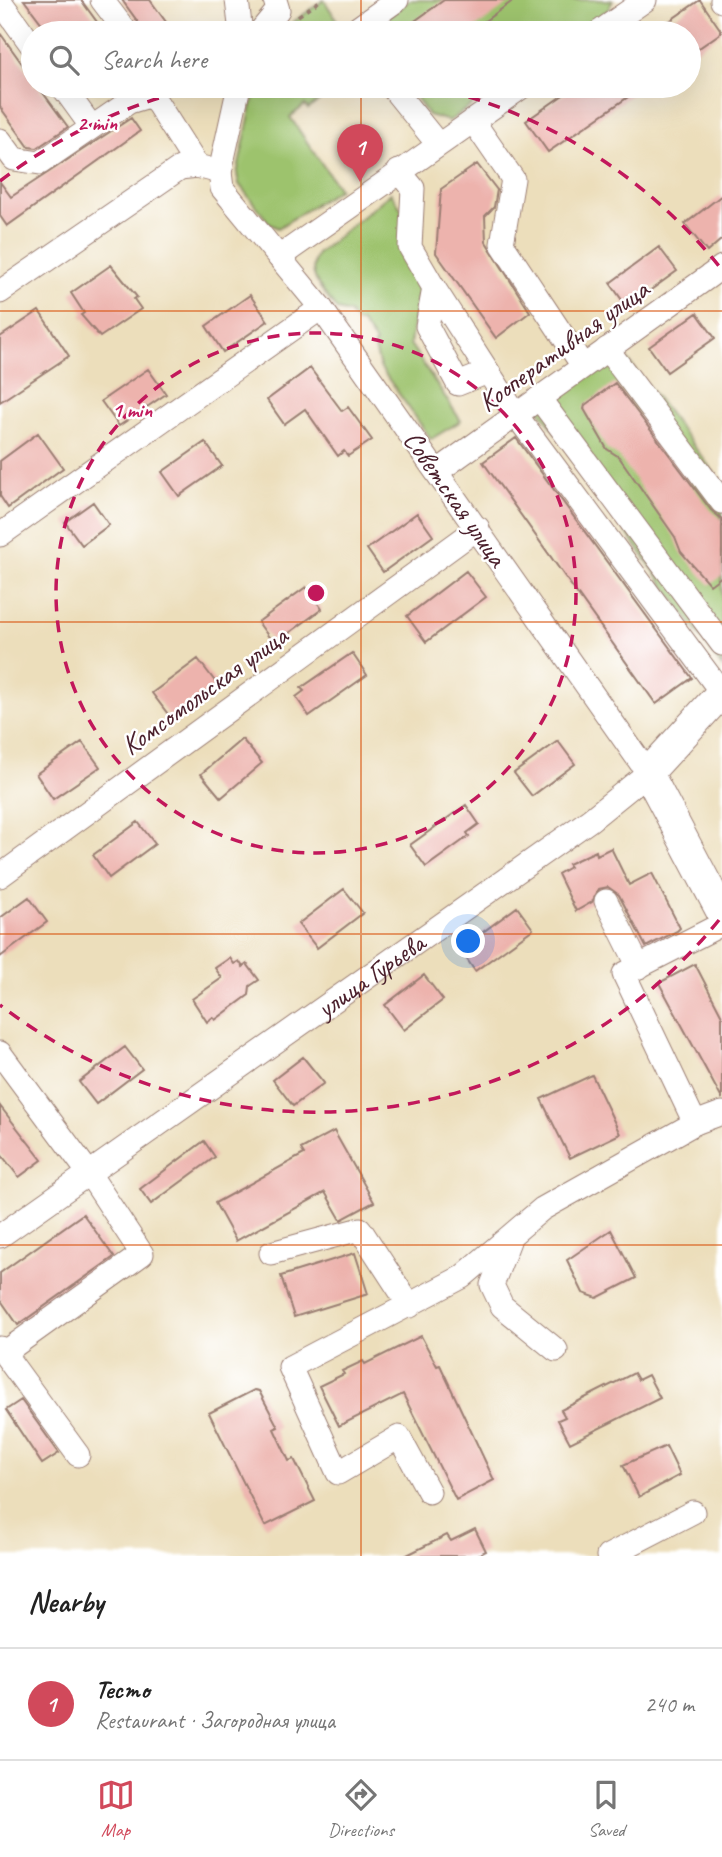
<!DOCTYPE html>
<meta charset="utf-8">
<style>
body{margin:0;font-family:Caveat,sans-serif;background:#f6f6f6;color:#222}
.you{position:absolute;left:469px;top:942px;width:24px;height:24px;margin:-18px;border:5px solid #fff;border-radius:50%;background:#1a73e8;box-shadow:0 0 0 10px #1a73e833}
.badge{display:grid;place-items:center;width:46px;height:46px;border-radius:50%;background:#d1495b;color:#fff;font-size:23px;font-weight:700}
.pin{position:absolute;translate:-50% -58px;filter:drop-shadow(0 2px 4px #0008)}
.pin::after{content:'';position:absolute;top:37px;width:24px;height:21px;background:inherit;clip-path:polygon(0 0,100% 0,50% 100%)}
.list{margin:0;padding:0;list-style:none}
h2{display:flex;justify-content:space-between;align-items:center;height:91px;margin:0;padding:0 28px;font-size:30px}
h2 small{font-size:23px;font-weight:400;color:#767676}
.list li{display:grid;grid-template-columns:46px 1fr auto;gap:21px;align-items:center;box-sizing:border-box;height:112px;padding:0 28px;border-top:2px solid #e0e0e0}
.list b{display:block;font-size:26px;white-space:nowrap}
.list p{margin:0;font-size:23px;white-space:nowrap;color:#767676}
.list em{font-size:23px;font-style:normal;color:#767676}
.icon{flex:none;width:38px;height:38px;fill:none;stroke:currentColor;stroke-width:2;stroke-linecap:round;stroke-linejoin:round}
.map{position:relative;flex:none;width:722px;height:1556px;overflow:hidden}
.search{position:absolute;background:#fff;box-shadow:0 7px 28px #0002;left:21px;right:21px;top:21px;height:77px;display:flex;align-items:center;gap:18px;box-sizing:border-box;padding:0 24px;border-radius:38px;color:#767676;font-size:26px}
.sheet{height:203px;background:#fff}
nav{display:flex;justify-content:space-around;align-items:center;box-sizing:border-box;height:98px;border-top:2px solid #e0e0e0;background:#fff;font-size:19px;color:#767676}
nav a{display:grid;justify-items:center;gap:4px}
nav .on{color:#d1495b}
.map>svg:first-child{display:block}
.green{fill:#9dc36d;stroke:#74714c;stroke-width:2}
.building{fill:#edb3ad}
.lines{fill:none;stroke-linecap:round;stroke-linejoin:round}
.minor-casing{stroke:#9b7e73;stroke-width:25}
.major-casing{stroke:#9b7e73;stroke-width:32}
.path{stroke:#9b7e73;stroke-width:3.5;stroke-dasharray:5 5;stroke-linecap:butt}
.minor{stroke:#fff;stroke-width:23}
.major{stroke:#fff;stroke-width:30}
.grid{fill:none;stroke:#d8530f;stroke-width:2;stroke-opacity:0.55}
.ring{fill:none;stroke:#c2185b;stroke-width:3.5;stroke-dasharray:12 9}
.labels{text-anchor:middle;stroke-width:5;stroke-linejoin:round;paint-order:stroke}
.street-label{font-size:28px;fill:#4a1f2b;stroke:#fff}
.centre{fill:#c2185b;stroke:#fff;stroke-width:3.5}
.ring-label{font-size:21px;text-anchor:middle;font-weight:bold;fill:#c2185b;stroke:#fff;stroke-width:5;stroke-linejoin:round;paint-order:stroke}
</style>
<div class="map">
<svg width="722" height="1556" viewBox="0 0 722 1556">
<rect width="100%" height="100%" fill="#fff"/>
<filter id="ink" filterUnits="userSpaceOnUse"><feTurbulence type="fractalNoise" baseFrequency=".0143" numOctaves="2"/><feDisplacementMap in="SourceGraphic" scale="14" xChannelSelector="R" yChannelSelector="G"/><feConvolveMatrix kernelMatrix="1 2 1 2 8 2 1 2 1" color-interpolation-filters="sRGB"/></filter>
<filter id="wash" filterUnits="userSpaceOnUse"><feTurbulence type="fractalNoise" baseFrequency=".00686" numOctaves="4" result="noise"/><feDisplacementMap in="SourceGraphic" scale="28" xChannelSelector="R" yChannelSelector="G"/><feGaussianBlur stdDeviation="1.57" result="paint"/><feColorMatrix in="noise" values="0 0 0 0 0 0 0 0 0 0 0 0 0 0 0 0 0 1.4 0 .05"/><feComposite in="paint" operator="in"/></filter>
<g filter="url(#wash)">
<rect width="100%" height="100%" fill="#ecdebb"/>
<!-- green -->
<path class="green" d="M 324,0 L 345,33 L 278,33 Z
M 410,0 L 613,0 L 608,10 L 574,33 L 380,33 L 388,16 Z
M 256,86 L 338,86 L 308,109 L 305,105 L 290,117 L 339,189 L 278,228 L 270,224 L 239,184 L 237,174 Z
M 409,86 L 499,86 L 449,121 L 428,115 Z
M 391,193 L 403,212 L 420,282 L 410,344 L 461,421 L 431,439 L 380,367 L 374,345 L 376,343 L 361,322 L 357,323 L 349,313 L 337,310 C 324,292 305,276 317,254 Z
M 621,351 L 722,483 L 722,667 L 539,409 Z"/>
<g id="blocks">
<!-- building -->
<path class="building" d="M 24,0 L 81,0 L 105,33 L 49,33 Z
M 122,0 L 150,0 L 174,33 L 146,33 Z
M 444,0 L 514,0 L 468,33 L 398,33 Z
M 700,0 L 722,32 L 689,55 L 689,33 L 652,33 Z
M 0,33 L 33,79 L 33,86 L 38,86 L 68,127 L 37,148 L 29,147 L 0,107 Z
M 576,86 L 644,86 L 548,152 L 526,121 Z
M 131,118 L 140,131 L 7,226 L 0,216 L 0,182 L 11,197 Z
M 477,164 L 497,190 L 494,207 L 485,216 L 486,242 L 530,312 L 496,338 L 436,253 L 441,189 Z
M 722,195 L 722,239 L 707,252 L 685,224 Z
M 659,247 L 677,271 L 627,307 L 610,283 Z
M 111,265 L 137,297 L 134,299 L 141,309 L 100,337 L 81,315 L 84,313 L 71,293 Z
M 250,295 L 268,321 L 223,352 L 206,326 Z
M 39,311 L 69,356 L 0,402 L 0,337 Z
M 697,313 L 715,338 L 667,372 L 649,347 Z
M 310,368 L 342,411 L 348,407 L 372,440 L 348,456 L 344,451 L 338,456 L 305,409 L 284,424 L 267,400 Z
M 148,369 L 166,394 L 119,426 L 101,401 Z
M 615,383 L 711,510 L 722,519 L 722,576 L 710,585 L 681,552 L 675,537 L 619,457 L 607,449 L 584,409 L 585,405 Z
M 38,433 L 63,468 L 8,508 L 0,496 L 0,461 Z
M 516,438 L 692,678 L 656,704 L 483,462 Z
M 205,442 L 222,466 L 179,496 L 162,472 Z
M 93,502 L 109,525 L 82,545 L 65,522 Z
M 417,513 L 433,536 L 383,572 L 367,549 Z
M 466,571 L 486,597 L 426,642 L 407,616 Z
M 306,587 L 322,609 L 274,644 L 258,622 Z
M 352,653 L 367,675 L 309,716 L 296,697 L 304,691 L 301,688 Z
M 198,659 L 217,684 L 171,718 L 152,693 Z
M 242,739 L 262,763 L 221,798 L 201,774 Z
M 558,741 L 575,764 L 532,796 L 514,773 Z
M 82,742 L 100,767 L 53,799 L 36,774 Z
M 466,805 L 479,824 L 467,833 L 469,836 L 426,867 L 410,845 Z
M 138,822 L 155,844 L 109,878 L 93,855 Z
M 611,848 L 629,885 L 652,873 L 680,928 L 677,931 L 646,947 L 619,895 L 608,887 L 599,889 L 592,902 L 576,911 L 558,874 L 570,867 L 568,864 L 596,851 L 597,855 Z
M 344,889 L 363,913 L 317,948 L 298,924 Z
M 29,897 L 47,922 L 0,957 L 0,918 Z
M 517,907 L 533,929 L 475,971 L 460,949 Z
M 230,958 L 234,964 L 239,961 L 243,967 L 247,964 L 259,980 L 250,986 L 249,995 L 215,1020 L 213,1017 L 207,1022 L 192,999 L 222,978 L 215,968 Z
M 695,964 L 722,1016 L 722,1099 L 659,983 Z
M 424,975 L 443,1000 L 404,1030 L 385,1005 Z
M 125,1047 L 142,1069 L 96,1104 L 79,1082 Z
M 303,1057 L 324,1083 L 293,1106 L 273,1080 Z
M 592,1075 L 620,1134 L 570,1158 L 541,1099 Z
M 0,1106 L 42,1160 L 19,1177 L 0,1153 Z
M 334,1131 L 374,1202 L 341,1220 L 325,1192 L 236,1241 L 215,1203 L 304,1154 L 301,1149 Z
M 204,1141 L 215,1157 L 151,1204 L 140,1189 Z
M 83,1214 L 114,1257 L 18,1325 L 0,1299 L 0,1273 Z
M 611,1230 L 636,1278 L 597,1298 L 583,1293 L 567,1260 Z
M 355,1253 L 368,1294 L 294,1317 L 281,1276 Z
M 421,1336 L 437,1366 L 440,1365 L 494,1480 L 456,1500 L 403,1394 L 339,1426 L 319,1386 L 344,1374 L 342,1371 L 363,1361 L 365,1364 Z
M 634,1373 L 638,1380 L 648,1375 L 660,1398 L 570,1443 L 558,1420 L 565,1417 L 561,1410 Z
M 254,1390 L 259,1391 L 278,1427 L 274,1429 L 289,1461 L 294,1459 L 315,1501 L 265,1526 L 209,1413 Z
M 21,1400 L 59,1453 L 42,1464 L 6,1410 Z
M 666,1446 L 680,1475 L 639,1497 L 623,1465 Z
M 475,1529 L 486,1551 L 476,1556 L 405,1556 L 447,1535 L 451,1541 Z"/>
</g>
</g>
<g filter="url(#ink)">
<use href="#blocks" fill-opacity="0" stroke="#9b7e73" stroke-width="2"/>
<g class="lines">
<!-- minor casing -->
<g class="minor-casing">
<g id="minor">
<path d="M 102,0 L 127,33"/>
<path d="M 237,0 L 241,33"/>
<path d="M 722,0 L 722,1"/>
<path d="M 0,1 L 33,47"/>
<path d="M 259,33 L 278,10 L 275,0"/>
<path d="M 351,33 L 397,0"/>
<path d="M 598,33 L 645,0"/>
<path d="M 62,86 L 91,126"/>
<path d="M 152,86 L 152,95 L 197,166"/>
<path d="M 391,86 L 437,143"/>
<path d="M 473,121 L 513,179 L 502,244 L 583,366"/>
<path d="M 0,140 L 14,159 L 40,163 L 129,102 L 152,95"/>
<path d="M 399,171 L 413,188 L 410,247 L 434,288 L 516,415 L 722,693"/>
<path d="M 279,257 L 523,86"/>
<path d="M 434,288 L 427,326 L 458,384 L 488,372"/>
<path d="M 0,292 L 180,168 L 197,166 L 220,172"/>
<path d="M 607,349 L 722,502"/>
<path d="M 539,398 L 722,644"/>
<path d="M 438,471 L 722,267"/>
<path d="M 0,535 L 321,308"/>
<path d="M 0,876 L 478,528"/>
<path d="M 606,901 L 639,967"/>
<path d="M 0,1053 L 88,1172 L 142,1254 L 4,1353"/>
<path d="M 695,1123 L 624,974 L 722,924"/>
<path id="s1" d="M 0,1236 L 590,820 L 648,773 L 321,308 L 222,188 L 220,172 L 239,86"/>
<path d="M 509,1241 L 492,1285 L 502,1306 L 556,1350"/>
<path d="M 271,1253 L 360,1229 L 410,1306"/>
<path d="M 0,1348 L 78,1455"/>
<path d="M 429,1492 L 399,1437 L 338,1473 L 290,1367 L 462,1277 L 542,1209 L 695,1123 L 722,1113"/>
<path d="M 608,1556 L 693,1512"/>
</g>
</g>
<!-- major casing -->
<g class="major-casing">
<path id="major" d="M 722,692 L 648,773 L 722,913"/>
</g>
<!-- path -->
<path class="path" d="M 298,16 L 321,0
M 569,33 L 576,28"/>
<!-- minor -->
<use href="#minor" class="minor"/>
<!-- major -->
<use href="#major" class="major"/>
</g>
</g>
<!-- grid -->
<path class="grid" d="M 361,0 L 361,33M 361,86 L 361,1556M 0,311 L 722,311M 0,622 L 722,622M 0,934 L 722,934M 0,1245 L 722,1245"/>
<!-- distance rings -->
<g class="ring">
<circle cx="316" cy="593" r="260"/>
<path d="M719 920A519 519 0 0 1 0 1005M0 181A519 519 0 0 1 204 86M428 86A519 519 0 0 1 719 266"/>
</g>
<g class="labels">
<!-- street labels -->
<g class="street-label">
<text transform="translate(563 345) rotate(-36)" y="10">Кооперативная улица</text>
<text transform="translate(456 498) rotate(55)" y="10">Советская улица</text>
<text transform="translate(204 690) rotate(-36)" y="10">Комсомольская улица</text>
<text dy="10" stroke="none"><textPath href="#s1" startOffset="453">улица Гурьева</textPath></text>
</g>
</g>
<circle cx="316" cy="593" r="10" class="centre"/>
<g class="ring-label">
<text x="97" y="130">2 min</text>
<text x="132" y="417">1 min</text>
</g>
</svg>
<div class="you"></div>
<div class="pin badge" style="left:360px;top:182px">1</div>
<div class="search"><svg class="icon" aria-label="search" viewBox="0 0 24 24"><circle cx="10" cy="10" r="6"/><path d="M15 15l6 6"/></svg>Search here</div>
</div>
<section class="sheet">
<h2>Nearby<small></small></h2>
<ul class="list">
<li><span class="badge">1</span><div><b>Тесто</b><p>Restaurant · Загородная улица</p></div><em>240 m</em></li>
</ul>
</section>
<nav>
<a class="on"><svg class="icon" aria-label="map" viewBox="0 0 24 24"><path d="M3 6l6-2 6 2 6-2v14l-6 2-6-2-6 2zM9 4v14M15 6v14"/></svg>Map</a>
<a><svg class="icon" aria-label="directions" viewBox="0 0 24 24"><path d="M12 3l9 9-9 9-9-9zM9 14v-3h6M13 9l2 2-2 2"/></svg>Directions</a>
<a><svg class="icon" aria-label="saved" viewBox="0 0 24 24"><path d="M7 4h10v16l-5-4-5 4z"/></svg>Saved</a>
</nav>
